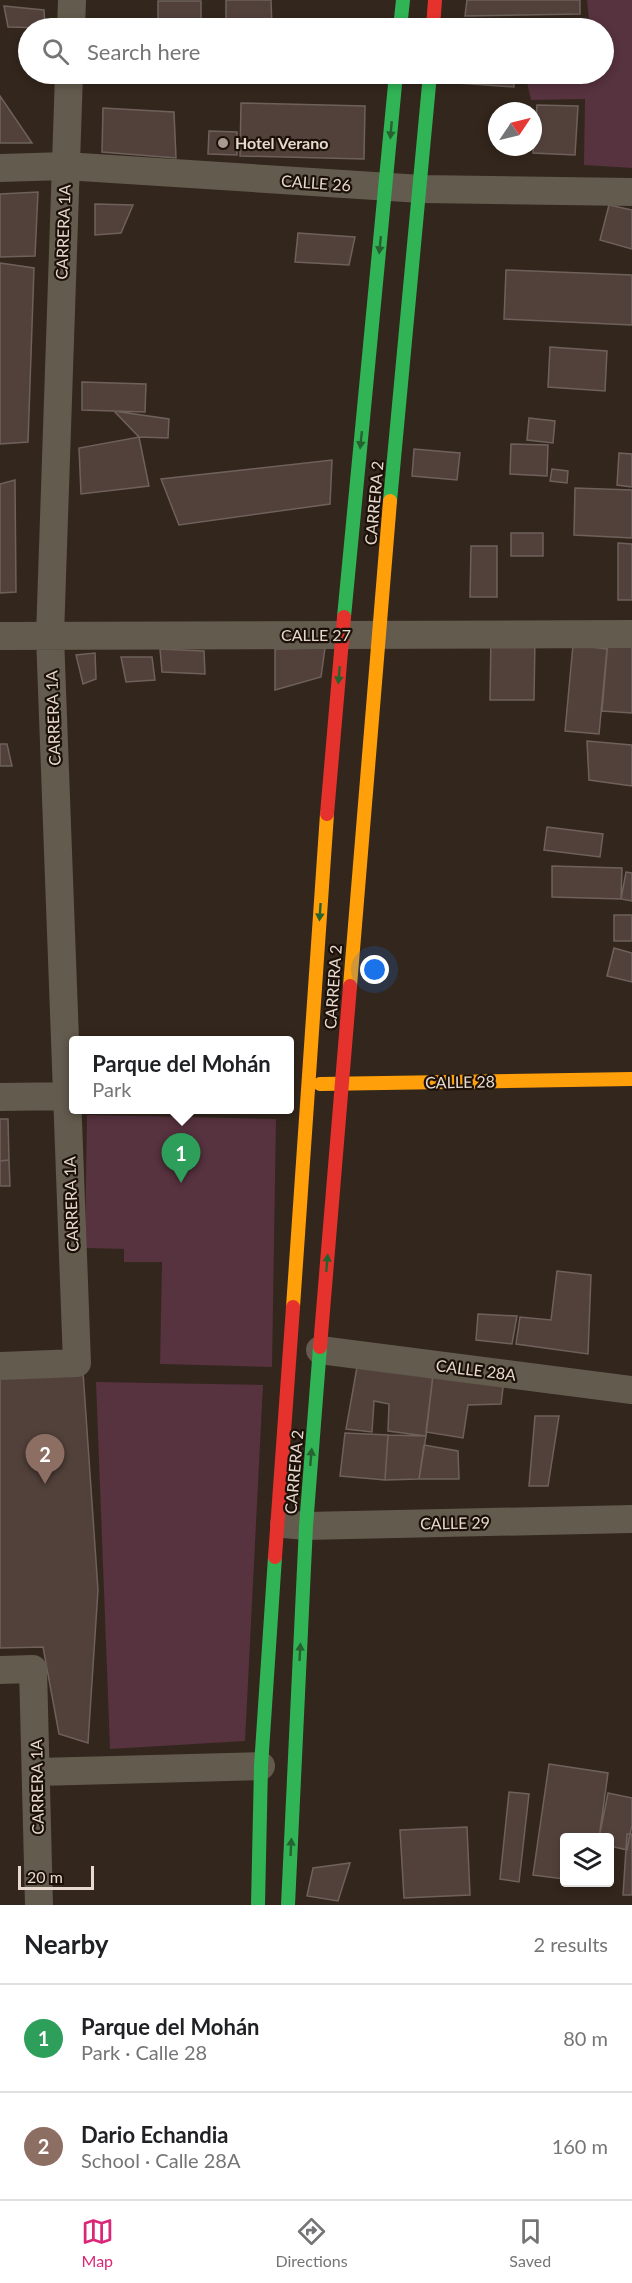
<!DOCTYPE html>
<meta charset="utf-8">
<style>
body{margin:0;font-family:Lato,sans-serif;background:#f6f6f6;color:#202124}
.controls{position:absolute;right:18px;bottom:18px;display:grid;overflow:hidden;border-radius:6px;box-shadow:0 3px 9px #0003}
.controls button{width:54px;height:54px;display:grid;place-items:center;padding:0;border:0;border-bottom:2px solid #e0e0e0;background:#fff;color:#202124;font:30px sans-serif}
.compass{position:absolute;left:488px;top:102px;width:54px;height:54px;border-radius:50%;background:#fff;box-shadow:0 3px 9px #0003;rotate:55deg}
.scale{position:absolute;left:18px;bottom:15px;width:76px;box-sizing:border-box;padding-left:6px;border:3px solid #e8d9ce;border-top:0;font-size:16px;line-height:21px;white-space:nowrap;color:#e8d9ce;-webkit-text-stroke:4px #1b1109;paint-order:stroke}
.you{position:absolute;left:375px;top:970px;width:21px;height:21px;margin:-15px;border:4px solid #fff;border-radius:50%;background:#1a73e8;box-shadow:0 0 0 9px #1a73e833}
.badge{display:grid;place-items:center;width:39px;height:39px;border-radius:50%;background:#db2777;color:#fff;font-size:20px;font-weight:700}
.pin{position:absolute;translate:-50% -50px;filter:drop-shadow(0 2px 3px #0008)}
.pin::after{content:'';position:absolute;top:32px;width:21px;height:18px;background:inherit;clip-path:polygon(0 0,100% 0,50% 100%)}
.popup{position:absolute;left:69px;top:1036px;width:225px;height:78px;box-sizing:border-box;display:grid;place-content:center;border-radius:6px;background:#fff;filter:drop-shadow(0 2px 4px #0005);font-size:20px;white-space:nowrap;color:#757577}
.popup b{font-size:22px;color:#202124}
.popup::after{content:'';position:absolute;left:50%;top:100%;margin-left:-12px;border:12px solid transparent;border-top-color:#fff}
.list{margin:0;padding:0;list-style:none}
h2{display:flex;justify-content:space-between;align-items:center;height:78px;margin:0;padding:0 24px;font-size:26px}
h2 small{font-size:20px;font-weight:400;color:#757577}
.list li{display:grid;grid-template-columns:39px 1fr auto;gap:18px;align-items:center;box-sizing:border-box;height:108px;padding:0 24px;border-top:2px solid #e0e0e0}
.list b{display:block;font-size:22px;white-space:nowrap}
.list p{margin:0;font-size:20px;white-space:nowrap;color:#757577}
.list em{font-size:20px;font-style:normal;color:#757577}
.icon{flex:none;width:33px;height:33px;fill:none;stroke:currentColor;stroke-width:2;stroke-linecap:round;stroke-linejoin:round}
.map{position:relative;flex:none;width:632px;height:1905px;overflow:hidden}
.search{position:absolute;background:#fff;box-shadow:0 3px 9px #0003;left:18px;right:18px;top:18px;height:66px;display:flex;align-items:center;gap:15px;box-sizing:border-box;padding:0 21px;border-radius:33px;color:#757577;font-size:22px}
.sheet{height:294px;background:#fff}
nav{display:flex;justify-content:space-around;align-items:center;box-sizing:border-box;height:84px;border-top:2px solid #e0e0e0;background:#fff;font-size:16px;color:#757577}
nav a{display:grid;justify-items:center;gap:3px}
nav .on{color:#db2777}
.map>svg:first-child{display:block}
.green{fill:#57323f}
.building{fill:#52413b;stroke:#6e615c;stroke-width:1.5}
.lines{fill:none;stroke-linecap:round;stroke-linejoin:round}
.street{stroke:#635b4d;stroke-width:28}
.fast{stroke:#30b455;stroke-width:14}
.slow{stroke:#ff9f0a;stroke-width:14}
.jam{stroke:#e5322d;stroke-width:14}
.oneway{fill:#26622f}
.poi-dot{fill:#a99a90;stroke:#1b1109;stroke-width:2}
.labels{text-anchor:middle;stroke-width:4.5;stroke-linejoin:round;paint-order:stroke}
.poi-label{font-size:16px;font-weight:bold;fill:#e8d9ce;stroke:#1b1109;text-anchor:start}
.street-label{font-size:16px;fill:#e8d9ce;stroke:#1b1109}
</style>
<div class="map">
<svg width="632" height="1905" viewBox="0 0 632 1905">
<rect width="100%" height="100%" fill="#33261c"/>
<!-- green -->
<path class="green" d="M 587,0 L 632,0 L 632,168 L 584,165 L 585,99 L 531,100 L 525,74 L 604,74 L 604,28 L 577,28 L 589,20 Z
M 87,1115 L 276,1119 L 272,1367 L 160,1364 L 162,1262 L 124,1262 L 124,1249 L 85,1248 Z
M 96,1382 L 263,1385 L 245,1741 L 110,1749 Z"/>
<!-- building -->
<path class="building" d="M 226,0 L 271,0 L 272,28 L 226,28 Z
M 467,0 L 580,0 L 580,14 L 465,16 Z
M 158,1 L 201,1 L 201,28 L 158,28 Z
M 4,6 L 44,10 L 45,28 L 8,27 Z
M 456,74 L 513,74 L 514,87 L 458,83 Z
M 0,96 L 32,143 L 0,143 Z
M 241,103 L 365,106 L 364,159 L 240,156 Z
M 537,105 L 578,106 L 575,155 L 533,153 Z
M 103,108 L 174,112 L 176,158 L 102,152 Z
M 209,131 L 237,132 L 237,155 L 208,154 Z
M 38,192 L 35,256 L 0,257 L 0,194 Z
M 95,204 L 133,205 L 121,233 L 95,235 Z
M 609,205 L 632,210 L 632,249 L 600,240 Z
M 298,233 L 355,237 L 349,265 L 295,262 Z
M 0,263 L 34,268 L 28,442 L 0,444 Z
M 506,270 L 632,275 L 632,325 L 504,319 Z
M 550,347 L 607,351 L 605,391 L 548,387 Z
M 82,382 L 146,384 L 145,412 L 82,410 Z
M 114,411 L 169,419 L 168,438 L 139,437 Z
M 529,418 L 555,421 L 553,443 L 527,440 Z
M 139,437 L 149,486 L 81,494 L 79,448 Z
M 511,444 L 548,445 L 547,476 L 510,474 Z
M 414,449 L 460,453 L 457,480 L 412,476 Z
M 619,453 L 632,454 L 632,487 L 617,485 Z
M 332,460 L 330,504 L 179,525 L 161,479 Z
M 552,469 L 568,471 L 567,483 L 550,481 Z
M 15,480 L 16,592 L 0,593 L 0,484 Z
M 575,488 L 632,490 L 632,538 L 574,535 Z
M 511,533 L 543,533 L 543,556 L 511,556 Z
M 618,543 L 632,544 L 632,600 L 618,600 Z
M 471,546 L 497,546 L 497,597 L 470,597 Z
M 491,636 L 535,637 L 534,700 L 490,700 Z
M 608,640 L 632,642 L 632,713 L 602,711 Z
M 573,645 L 607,649 L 599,734 L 565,731 Z
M 325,648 L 321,677 L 275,690 L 275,649 Z
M 160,649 L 204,651 L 205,674 L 162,672 Z
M 95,653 L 96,679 L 83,684 L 76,655 Z
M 121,657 L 152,657 L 155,680 L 126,682 Z
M 587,741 L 632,745 L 632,786 L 589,780 Z
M 0,744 L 7,744 L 12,766 L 0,766 Z
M 547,827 L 603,834 L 600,857 L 544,850 Z
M 552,866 L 622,868 L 621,899 L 552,897 Z
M 626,872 L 632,873 L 632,901 L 621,899 Z
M 614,915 L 632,915 L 632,941 L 614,941 Z
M 614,948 L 632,953 L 632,982 L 607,976 Z
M 0,1119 L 8,1119 L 9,1160 L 0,1161 Z
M 9,1160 L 10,1186 L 0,1186 L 0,1161 Z
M 557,1271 L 591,1275 L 588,1354 L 516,1344 L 520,1317 L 551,1320 Z
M 478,1314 L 517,1316 L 512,1344 L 476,1340 Z
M 357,1367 L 433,1375 L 426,1436 L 388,1431 L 389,1404 L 374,1401 L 372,1432 L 346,1429 Z
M 83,1372 L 98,1590 L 88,1743 L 59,1734 L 43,1647 L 0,1648 L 0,1378 Z
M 433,1375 L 504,1380 L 501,1404 L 468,1405 L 463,1438 L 426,1432 Z
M 535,1416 L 559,1416 L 548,1486 L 529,1486 Z
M 345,1433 L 388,1435 L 385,1480 L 340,1476 Z
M 388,1435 L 426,1436 L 419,1479 L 385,1480 Z
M 424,1445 L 458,1451 L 459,1479 L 419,1479 Z
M 549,1764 L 608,1773 L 599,1838 L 564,1838 L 564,1879 L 533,1875 Z
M 509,1792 L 529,1794 L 519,1882 L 500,1879 Z
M 608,1793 L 632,1798 L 632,1825 L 627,1850 L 610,1846 L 610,1838 L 599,1838 Z
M 467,1827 L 470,1895 L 404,1898 L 400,1830 Z
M 627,1834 L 632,1834 L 632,1895 L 623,1895 Z
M 350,1863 L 338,1901 L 307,1896 L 313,1868 Z"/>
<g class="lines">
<!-- street -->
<path class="street" d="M 71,28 L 72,0
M 0,168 L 65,166 L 421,189 L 632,192
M 0,636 L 632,634
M 0,1097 L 73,1096
M 320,1350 L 632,1390
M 0,1366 L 77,1363 L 50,636 L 69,74
M 284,1524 L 306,1526 L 632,1519
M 0,1670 L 33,1669 L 39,1905
M 37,1772 L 261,1766"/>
<!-- fast -->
<path class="fast" d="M 400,28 L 403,0
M 390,501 L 430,74
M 344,617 L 396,74
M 258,1905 L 261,1766 L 275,1557
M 288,1905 L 306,1526 L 320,1347"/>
<!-- slow -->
<path class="slow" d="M 350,986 L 390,501
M 320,1084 L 632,1079
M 293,1307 L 327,814"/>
<!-- jam -->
<path class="jam" d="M 433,28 L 435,0
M 327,814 L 344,617
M 320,1347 L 350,986
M 275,1557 L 293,1307"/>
</g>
<!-- one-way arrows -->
<defs><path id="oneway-solid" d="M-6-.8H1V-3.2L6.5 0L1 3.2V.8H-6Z" transform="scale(1.5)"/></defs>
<g class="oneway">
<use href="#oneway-solid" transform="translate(391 130) rotate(95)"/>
<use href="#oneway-solid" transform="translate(380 245) rotate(96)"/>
<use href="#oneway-solid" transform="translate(361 440) rotate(96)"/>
<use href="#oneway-solid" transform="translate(339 675) rotate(95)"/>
<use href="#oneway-solid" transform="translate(320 912) rotate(94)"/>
<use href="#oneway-solid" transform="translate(327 1263) rotate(-85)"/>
<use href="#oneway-solid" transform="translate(311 1457) rotate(-85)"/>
<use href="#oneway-solid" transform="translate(300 1652) rotate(-87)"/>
<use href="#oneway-solid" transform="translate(291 1847) rotate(-87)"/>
</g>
<!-- markers -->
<circle class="poi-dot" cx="223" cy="143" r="6"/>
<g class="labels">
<!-- poi labels -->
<g class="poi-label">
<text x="235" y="149">Hotel Verano</text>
</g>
<!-- street labels -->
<g class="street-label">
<text transform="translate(316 183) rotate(4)" y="6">CALLE 26</text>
<text transform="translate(63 232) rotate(-88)" y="6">CARRERA 1A</text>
<text transform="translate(374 503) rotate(-85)" y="6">CARRERA 2</text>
<text x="316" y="641">CALLE 27</text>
<text transform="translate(53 718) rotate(-92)" y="6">CARRERA 1A</text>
<text transform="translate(333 987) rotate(-86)" y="6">CARRERA 2</text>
<text transform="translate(460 1082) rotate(-1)" y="6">CALLE 28</text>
<text transform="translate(71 1204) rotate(-92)" y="6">CARRERA 1A</text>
<text transform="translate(476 1370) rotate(7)" y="6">CALLE 28A</text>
<text transform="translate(294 1472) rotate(-85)" y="6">CARRERA 2</text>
<text transform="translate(455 1523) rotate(-1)" y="6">CALLE 29</text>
<text transform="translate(37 1787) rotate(-91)" y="6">CARRERA 1A</text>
</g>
</g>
</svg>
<div class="controls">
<button><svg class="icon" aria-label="layers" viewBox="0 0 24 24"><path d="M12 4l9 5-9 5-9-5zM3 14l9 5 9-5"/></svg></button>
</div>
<svg class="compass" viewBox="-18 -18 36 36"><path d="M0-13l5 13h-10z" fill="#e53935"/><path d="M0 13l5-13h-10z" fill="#757577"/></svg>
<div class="scale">20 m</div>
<div class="you"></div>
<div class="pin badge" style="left:181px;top:1183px;background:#2e9e5b">1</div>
<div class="popup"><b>Parque del Mohán</b>Park</div>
<div class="pin badge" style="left:45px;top:1484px;background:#8d6e63">2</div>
<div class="search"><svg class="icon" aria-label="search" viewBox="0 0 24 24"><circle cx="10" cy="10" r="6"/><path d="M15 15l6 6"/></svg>Search here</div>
</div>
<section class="sheet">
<h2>Nearby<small>2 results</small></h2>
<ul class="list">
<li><span class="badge" style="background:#2e9e5b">1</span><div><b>Parque del Mohán</b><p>Park · Calle 28</p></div><em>80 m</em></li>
<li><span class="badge" style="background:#8d6e63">2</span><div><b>Dario Echandia</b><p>School · Calle 28A</p></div><em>160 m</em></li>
</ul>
</section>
<nav>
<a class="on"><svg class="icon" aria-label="map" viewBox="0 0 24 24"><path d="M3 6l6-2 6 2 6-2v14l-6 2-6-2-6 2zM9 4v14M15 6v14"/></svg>Map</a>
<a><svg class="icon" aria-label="directions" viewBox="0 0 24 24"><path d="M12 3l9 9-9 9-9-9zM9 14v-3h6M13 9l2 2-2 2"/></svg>Directions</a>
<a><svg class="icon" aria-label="saved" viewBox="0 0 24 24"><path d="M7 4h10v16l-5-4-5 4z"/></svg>Saved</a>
</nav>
